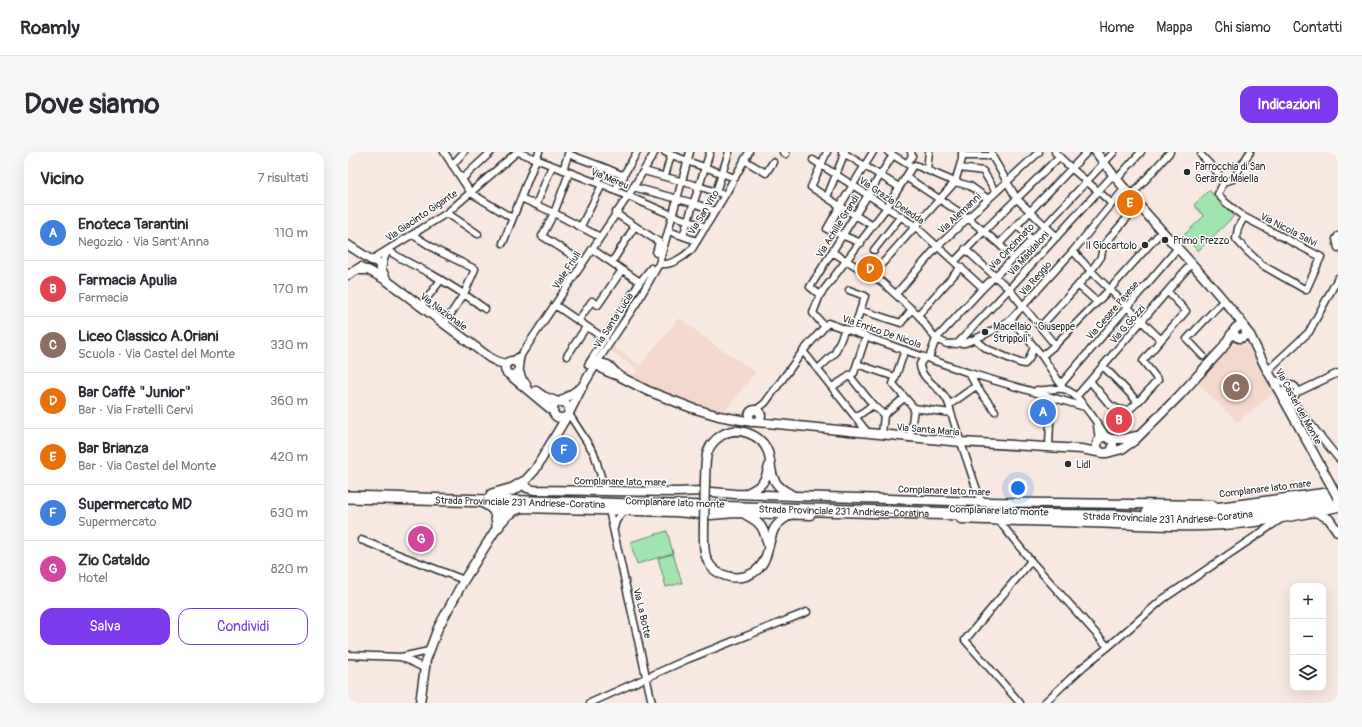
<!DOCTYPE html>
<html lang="it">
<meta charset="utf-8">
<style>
body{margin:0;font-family:Pangolin,sans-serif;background:#f7f7f7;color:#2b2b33}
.controls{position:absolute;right:12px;bottom:12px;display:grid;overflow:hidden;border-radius:8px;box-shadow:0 4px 16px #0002}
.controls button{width:36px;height:36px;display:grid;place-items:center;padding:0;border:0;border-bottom:1px solid #e1e1e2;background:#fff;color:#2b2b33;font:20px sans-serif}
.you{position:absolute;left:670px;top:336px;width:14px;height:14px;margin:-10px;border:3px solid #fff;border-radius:50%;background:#1a73e8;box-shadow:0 0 0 6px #1a73e833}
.badge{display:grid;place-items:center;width:26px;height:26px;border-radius:50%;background:#7c3aed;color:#fff;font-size:13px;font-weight:700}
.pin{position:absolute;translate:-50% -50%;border:2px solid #fff;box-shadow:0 1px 4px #0006}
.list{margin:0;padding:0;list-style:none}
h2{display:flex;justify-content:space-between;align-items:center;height:52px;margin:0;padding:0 16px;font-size:17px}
h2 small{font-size:13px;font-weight:400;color:#7c7c81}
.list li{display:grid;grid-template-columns:26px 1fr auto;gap:12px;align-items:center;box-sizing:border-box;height:56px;padding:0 16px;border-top:1px solid #e1e1e2}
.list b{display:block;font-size:15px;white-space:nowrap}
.list p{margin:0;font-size:13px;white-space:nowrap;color:#7c7c81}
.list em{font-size:13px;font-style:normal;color:#7c7c81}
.actions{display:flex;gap:8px;padding:12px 16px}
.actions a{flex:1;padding:9px 0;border:1px solid #7c3aed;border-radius:12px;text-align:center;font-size:14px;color:#7c3aed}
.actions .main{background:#7c3aed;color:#fff}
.icon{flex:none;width:22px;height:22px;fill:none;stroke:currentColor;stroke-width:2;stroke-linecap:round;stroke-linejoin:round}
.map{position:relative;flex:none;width:990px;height:551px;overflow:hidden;border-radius:12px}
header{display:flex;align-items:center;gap:24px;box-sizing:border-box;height:56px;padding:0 20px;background:#fff;border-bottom:1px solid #e1e1e2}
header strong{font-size:19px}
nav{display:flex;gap:22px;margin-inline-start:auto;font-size:14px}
.intro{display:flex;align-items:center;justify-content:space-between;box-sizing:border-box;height:96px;padding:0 24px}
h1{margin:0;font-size:28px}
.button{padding:10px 18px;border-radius:12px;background:#7c3aed;color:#fff;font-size:14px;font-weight:700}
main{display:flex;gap:24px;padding:0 24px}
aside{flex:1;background:#fff;border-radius:12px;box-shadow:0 4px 16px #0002}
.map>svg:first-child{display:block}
.built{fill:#f4d8ce}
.green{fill:#a1e4af;stroke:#66886d}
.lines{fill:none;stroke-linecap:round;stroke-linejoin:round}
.street-casing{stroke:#2b2b2b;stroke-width:9}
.secondary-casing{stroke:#2b2b2b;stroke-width:11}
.highway-casing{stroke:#2b2b2b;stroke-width:14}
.street{stroke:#fff;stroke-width:6}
.secondary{stroke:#fff;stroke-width:8}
.highway{stroke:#fff;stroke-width:11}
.secondary-bridge-casing{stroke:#2b2b2b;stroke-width:11;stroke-linecap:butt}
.secondary-bridge{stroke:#fff;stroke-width:8}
.poi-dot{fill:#2b2b2b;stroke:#fff;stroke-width:1.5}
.labels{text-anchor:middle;stroke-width:3;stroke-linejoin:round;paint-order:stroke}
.poi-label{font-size:10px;fill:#2b2b2b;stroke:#fff;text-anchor:start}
.street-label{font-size:10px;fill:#2b2b2b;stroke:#fff}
</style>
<header>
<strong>Roamly</strong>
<nav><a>Home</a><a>Mappa</a><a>Chi siamo</a><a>Contatti</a></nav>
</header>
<div class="intro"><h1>Dove siamo</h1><a class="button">Indicazioni</a></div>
<main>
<aside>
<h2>Vicino<small>7 risultati</small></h2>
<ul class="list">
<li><span class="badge" style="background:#3f7fe0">A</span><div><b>Enoteca Tarantini</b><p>Negozio · Via Sant'Anna</p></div><em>110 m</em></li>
<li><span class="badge" style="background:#e0444e">B</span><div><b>Farmacia Apulia</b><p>Farmacia</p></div><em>170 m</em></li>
<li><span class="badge" style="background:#8d6e63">C</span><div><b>Liceo Classico A.Oriani</b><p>Scuola · Via Castel del Monte</p></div><em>330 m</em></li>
<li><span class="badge" style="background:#e8710a">D</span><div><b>Bar Caffè &quot;Junior&quot;</b><p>Bar · Via Fratelli Cervi</p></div><em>360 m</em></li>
<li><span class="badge" style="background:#e8710a">E</span><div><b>Bar Brianza</b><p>Bar · Via Castel del Monte</p></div><em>420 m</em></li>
<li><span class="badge" style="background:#3f7fe0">F</span><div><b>Supermercato MD</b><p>Supermercato</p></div><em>630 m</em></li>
<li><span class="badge" style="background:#d1479c">G</span><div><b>Zio Cataldo</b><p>Hotel</p></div><em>820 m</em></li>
</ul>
<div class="actions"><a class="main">Salva</a><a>Condividi</a></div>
</aside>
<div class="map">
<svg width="990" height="551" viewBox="0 0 990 551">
<rect width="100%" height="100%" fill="#f8e8e2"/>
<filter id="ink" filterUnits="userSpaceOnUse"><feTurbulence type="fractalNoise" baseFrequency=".025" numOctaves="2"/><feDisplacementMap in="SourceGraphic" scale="8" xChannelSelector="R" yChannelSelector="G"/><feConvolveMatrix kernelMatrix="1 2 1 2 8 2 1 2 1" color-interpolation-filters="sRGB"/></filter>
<g filter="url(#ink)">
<!-- built -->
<path class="built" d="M 331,166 L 367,193 L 408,220 L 377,259 L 349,254 L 326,247 L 282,227 L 289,218 L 262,198 L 264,194 L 292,213 Z
M 892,192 L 901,194 L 926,241 L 889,270 L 847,229 L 885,193 Z"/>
<!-- green -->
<path class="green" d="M 861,38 L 886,64 L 850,99 L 835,84 L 856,64 L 846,53 Z
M 319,379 L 325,401 L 289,412 L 282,390 Z
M 325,402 L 334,431 L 318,435 L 310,406 Z"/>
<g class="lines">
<!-- street casing -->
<g class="street-casing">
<path id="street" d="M 96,0 L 123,41 L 164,66
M 170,0 L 254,33 L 324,63 L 358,75
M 317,0 L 339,9 L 387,26
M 435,0 L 438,2
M 479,0 L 463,35 L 492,54 L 479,77 L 513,91
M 494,0 L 551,35
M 540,0 L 564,15 L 567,13 L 607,30 L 622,34 L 640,47
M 707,0 C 724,19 746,34 764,52
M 220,2 L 255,15 L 249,31
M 853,3 L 870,21
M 614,4 L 644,4 L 644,1
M 644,4 L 669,47 L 709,85
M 396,8 L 418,21 L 425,10
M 465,8 L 520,43 L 567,74 L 635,136
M 559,11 L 564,4 L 563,0
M 104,13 L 116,0
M 255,15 L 276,24
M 612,16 L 635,19 L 648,40
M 215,18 L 221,0
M 579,18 L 581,0
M 296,19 L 350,34 L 377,43
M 221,21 L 206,61 L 194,84 L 235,110
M 317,24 L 323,3
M 558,25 L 620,66 L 651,92 L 665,106
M 114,27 L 143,0
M 769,27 L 793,0
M 285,35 L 345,51 L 367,59
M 267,38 L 289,0
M 368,40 L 381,0
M 783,44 L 822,0
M 479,45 L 497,0
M 173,46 L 206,61 L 252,85
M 188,53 L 204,14
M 99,61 L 130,82
M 267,61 L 311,90 L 308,101
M 896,65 L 890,76 L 888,87 L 899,99 L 914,113 L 958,138 L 973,105 L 896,65 L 877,50 L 870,42 L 876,30 L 885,27 L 902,0
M 669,73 L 684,88
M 233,74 L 254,33
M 525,74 L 492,54 L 525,0
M 320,79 L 349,89
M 65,83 L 90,99 L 127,117 L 116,142 L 96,172
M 335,84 L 362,0
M 990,84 L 988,87 L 990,96
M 155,91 L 191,0
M 651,92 L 739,0
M 244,97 L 292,130 L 303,116
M 617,97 L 661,137 L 707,193
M 40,98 C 53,108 68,114 83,122 C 102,133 120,144 137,157
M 526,98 L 553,64
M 725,99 L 743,119 L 813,188
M 484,100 L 534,130 L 570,163 L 588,187 L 599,192 L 617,191 L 627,187 L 644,179 L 663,167 L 725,99 L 777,36
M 23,108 L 99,61 L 169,0
M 607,109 L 636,79 L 711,5
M 264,110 L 287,74
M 311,112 C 323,114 336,105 344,97 L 377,43 L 401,0
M 34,118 L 36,107 L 40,98
M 524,123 L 607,30 L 614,7 L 614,0
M 730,133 L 749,150
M 501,138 L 517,144 L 505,180
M 548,142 L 590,94 L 691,0
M 472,143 L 462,135 L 545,3
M 207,153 L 257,187
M 72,155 L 93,128
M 512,158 L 553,171 L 564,157
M 570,163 L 613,115
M 663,167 L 694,204 L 714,234
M 230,169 L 244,149 L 250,153 L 274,118
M 476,174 L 465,161 L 472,143 L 539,55 L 564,15
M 693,174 L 743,119 L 753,105 L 755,94 L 790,53
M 627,187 L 639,197 L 672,211 L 677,212 L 681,207 L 686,195
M 609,192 L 661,137 L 765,23
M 557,198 L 545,232 L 566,256 L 603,261
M 455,199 L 520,281
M 219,204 L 238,175
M 694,204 L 707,193 L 762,137 L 814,79
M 855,204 L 839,187 L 876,148
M 577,205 L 572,212 C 572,225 586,232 594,241 C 599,246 602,254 603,261 L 633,350
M 581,206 L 588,187 L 635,136 L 684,88 L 766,0
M 164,209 L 173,203
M 249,210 L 288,152 L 311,112 L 342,0
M 509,212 L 547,225
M 171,213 L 173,203 L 280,44 L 307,0
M 240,213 L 292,130
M 755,214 L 790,250
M 470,217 L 487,201 L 497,177
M 919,219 L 961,180 L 990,126
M 621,221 L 628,234 L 647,259
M 501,223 L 525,253 L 536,263
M 924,227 L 943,233
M 742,229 L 762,253 L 772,258 L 781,258 L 790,250 L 810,228 L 795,209 L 799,204 L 838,159 L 820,140
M 714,231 L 829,97
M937 239a6 6 0 1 1 12 0a6 6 0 1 1-12 0Z
M 484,235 L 506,221 L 518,184
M 689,238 C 698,239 706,236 715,237 C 729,238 751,274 759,286
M 937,238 L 934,243 L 939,243 L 990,306
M 948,241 L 990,221
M 728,245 L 843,112
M 601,253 L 628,234
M 408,258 L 417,251 L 455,199 L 480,171 L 621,221 L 737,255
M 221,262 L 246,301 L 257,338
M 508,265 L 525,253
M 749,273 L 751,288
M 534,282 L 536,263 L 556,246
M 562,286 L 566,256
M 701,295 L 703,245
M 261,358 L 304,551
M 651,369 L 683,409 L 760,495
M 266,376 L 268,369 L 276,359
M 13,388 L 116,428
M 0,503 L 53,505 L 81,499
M 53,505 L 76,516
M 242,551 L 340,507 L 459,460
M 672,551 L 617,488 L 683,409
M 696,551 L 736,514 L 760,495 L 815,447 L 933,367"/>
</g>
<!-- secondary casing -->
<g class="secondary-casing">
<path id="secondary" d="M 748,0 C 792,61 849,112 894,171 L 896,175
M 0,93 L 23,108 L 30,110 L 38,127
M 8,118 L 20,118 L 38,128 L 142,206 L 150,210 L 158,212
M 0,123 L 13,115
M886 180a6 6 0 1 1 12 0a6 6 0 1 1-12 0Z
M 897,177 L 902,183 L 918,216 L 953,278
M157 216a7 7 0 1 1 14 0a7 7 0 1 1-14 0Z
M 249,210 L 252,215 L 258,219 L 271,224 L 300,239 L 344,256 L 371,264 L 404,270
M 249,210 L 260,213 L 269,222
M 171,220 L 174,228 L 178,232
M 163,224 L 205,259
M 188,239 L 195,244 L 210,250
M 213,249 L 234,235
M205 258a8 8 0 1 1 16 0a8 8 0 1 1-16 0Z
M401 264a6 6 0 1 1 12 0a6 6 0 1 1-12 0Z
M 221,261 L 234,235 L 249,210
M 408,270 L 613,290 L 733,297 L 755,301
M749 293a8 8 0 1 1 16 0a8 8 0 1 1-16 0Z
M 761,287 L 774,287 L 789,284
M 759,301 L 774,297 L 786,289 L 831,244 L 874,197 L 886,178
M 357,329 C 358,309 355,295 374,283 C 390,273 414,283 420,300 C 423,309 422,319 426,327 C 429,335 437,339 444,343
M 175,331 L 179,336 L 186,338 L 329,340 L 352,339 L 387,342 L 633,350 L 865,353
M 175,331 L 187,318 L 219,264
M 399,341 C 414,334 417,331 421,314
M 968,360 L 981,367 L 990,380
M 398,363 C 415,372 415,376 420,393
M 613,367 C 656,369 698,369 740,371 C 779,372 817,375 855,374 C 900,373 946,365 990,355
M 356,373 C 356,391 353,413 373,422 C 391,430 411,424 418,404 C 421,395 422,386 426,377 C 429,371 436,367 442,363
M 72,551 L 78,508 L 90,476 L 116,428 L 150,374 L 163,360 L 174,356 L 327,360 L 363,363 L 387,361 L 462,363"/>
</g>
<!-- highway casing -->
<g class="highway-casing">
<g id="highway">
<path d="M 144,343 L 165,337 L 175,331"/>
<path id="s1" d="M 0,345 L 648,363 L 766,364 L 816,367 L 848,367 L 898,362 L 968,353 L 990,348"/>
<path d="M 133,349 C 147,355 149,359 150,374"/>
<path d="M 146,356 L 163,360"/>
<path d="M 800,359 L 844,360 L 987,341"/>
</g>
</g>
<!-- street -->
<use href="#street" class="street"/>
<!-- secondary -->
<use href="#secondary" class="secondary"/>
<!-- highway -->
<use href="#highway" class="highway"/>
<!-- secondary-bridge casing -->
<g class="secondary-bridge-casing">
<path id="secondary-bridge" d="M 953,278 L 990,346
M 356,373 L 357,329"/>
</g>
<!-- secondary-bridge -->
<use href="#secondary-bridge" class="secondary-bridge"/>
</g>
</g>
<!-- markers -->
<g class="poi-dot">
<circle cx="839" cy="20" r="4"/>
<circle cx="817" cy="88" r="4"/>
<circle cx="797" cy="93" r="4"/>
<circle cx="637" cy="180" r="4"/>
<circle cx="720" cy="312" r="4"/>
</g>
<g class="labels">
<!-- poi labels -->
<g class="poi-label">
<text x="847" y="18">Parrocchia di San<tspan x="847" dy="12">Gerardo Maiella</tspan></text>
<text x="825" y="92">Primo Prezzo</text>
<text x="789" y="97" text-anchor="end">Il Giocartolo</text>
<text x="645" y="178">Macellaio "Giuseppe<tspan x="645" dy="12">Strippoli"</tspan></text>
<text x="728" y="316">Lidl</text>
</g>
<!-- street labels -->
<g class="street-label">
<text transform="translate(262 26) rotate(22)" y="4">Via Mereu</text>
<text transform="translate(544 48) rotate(34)" y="4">Via Grazia Deledda</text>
<text transform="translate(355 60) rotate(-59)" y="4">Via San Vito</text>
<text transform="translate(611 61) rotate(-43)" y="4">Via Alemanni</text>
<text transform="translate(73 63) rotate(-34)" y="4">Via Giacinto Gigante</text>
<text transform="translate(489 74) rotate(-58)" y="4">Via Achille Grandi</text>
<text transform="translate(941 77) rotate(27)" y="4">Via Nicola Salvi</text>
<text transform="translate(663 94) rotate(-46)" y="4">Via Cincinnato</text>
<text transform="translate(680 101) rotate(-48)" y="4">Via Maddaloni</text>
<text transform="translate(218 118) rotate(-57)" y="4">Viale Friuli</text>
<text transform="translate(687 126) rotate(-48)" y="4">Via Reggio</text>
<text transform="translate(764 158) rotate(-49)" y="4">Via Cesare Pavese</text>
<text transform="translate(96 159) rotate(37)" y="4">Via Nazionale</text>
<text transform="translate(265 168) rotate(-57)" y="4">Via Santa Lucia</text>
<text transform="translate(779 172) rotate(-49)" y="4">Via G.Gozzi</text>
<text transform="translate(534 179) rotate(19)" y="4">Via Enrico De Nicola</text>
<text transform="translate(951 254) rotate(61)" y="4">Via Castel del Monte</text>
<text transform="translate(580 277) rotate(5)" y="4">Via Santa Maria</text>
<text transform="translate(272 329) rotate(1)" y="4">Complanare lato mare</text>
<text transform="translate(917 336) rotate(-7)" y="4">Complanare lato mare</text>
<text transform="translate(596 338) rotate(2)" y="4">Complanare lato mare</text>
<text dy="4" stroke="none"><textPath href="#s1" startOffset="172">Strada Provinciale 231 Andriese-Coratina</textPath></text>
<text transform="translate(327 350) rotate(2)" y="4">Complanare lato monte</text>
<text dy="4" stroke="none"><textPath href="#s1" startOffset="496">Strada Provinciale 231 Andriese-Coratina</textPath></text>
<text transform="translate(651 358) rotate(2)" y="4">Complanare lato monte</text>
<text dy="4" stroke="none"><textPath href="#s1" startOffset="820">Strada Provinciale 231 Andriese-Coratina</textPath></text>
<text transform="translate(295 461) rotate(77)" y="4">Via La Botte</text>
</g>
</g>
</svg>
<div class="controls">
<button>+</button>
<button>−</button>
<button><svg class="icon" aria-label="layers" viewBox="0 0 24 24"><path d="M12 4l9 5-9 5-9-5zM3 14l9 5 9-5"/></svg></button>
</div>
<div class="you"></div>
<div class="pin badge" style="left:695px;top:260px;background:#3f7fe0">A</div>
<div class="pin badge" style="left:771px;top:268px;background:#e0444e">B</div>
<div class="pin badge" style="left:888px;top:235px;background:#8d6e63">C</div>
<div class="pin badge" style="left:522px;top:117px;background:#e8710a">D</div>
<div class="pin badge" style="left:782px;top:51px;background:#e8710a">E</div>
<div class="pin badge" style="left:216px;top:298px;background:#3f7fe0">F</div>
<div class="pin badge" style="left:73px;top:387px;background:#d1479c">G</div>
</div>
</main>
